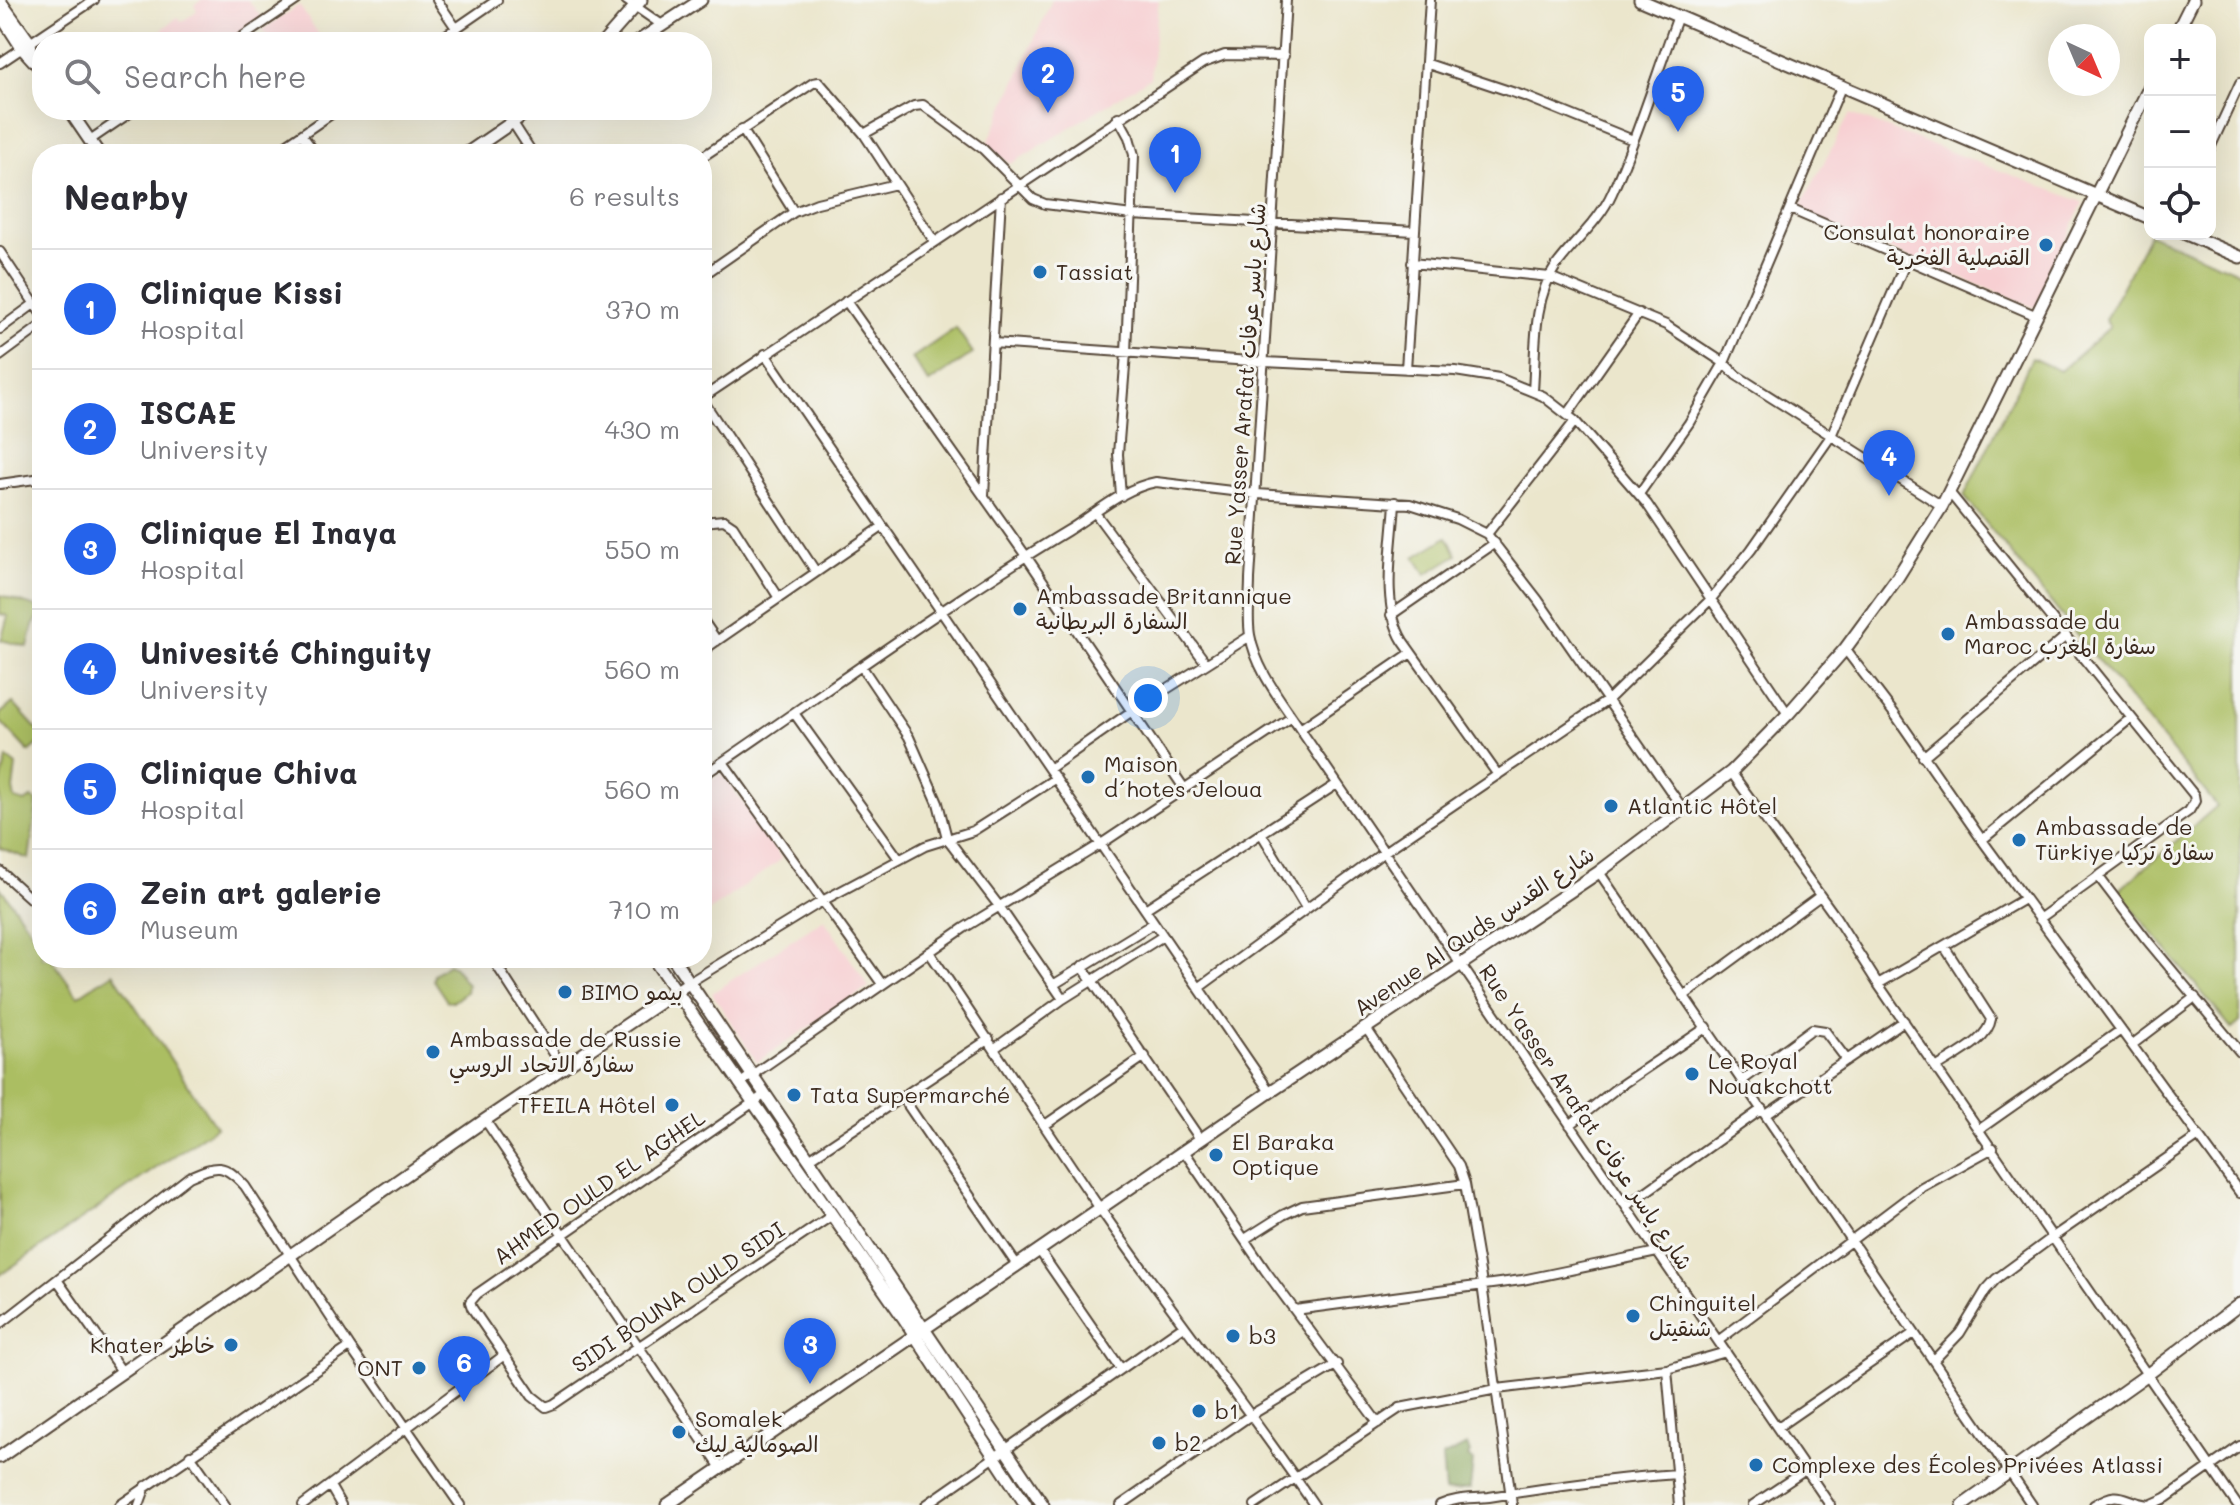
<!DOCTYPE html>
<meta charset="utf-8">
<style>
body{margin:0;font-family:Mali,"Playpen Sans Arabic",sans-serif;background:#f7f7f7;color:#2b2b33}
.controls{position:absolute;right:24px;top:24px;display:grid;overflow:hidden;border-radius:16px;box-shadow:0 8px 32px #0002}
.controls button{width:72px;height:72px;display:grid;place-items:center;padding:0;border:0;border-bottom:2px solid #e1e1e2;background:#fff;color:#2b2b33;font:40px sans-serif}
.compass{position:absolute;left:2048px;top:24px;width:72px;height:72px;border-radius:50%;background:#fff;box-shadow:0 8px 32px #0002;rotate:136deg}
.you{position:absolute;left:1148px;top:698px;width:28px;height:28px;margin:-20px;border:6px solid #fff;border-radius:50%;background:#1a73e8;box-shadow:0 0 0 12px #1a73e833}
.badge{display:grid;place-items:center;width:52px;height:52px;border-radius:50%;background:#2563eb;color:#fff;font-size:26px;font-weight:700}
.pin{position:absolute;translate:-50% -66px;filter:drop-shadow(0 2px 4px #0008)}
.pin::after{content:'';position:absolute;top:42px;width:28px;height:24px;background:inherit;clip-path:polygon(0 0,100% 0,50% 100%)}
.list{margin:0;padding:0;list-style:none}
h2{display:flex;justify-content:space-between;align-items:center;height:104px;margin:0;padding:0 32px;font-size:34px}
h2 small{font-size:26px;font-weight:400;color:#7c7c81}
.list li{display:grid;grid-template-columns:52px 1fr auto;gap:24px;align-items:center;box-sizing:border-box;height:120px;padding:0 32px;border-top:2px solid #e1e1e2}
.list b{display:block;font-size:30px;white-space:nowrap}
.list p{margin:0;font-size:26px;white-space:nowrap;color:#7c7c81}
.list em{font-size:26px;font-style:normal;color:#7c7c81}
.icon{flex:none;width:44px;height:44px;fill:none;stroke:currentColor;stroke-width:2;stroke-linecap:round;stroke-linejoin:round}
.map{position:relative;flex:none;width:2240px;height:1505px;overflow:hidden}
.search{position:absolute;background:#fff;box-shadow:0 8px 32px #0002;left:32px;top:32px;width:680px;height:88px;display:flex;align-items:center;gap:20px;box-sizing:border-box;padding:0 28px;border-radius:32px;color:#7c7c81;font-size:30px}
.panel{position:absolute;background:#fff;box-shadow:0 8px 32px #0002;left:32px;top:144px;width:680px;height:824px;border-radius:32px}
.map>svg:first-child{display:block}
.built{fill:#f7cfd2}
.green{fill:#abbe62;stroke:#737440;stroke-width:2}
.forest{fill:#88a558;stroke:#62683b;stroke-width:2}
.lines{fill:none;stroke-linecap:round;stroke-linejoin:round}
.street-casing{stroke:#554638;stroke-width:12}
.secondary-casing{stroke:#554638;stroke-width:15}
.street{stroke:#fff;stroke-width:8}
.secondary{stroke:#fff;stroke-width:11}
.poi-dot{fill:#1f6fb2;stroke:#f6f6f2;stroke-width:3}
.labels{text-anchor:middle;stroke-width:6;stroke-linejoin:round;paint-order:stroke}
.poi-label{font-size:22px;fill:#3b2a1e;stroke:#f6f6f2;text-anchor:start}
.street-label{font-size:22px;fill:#3b2a1e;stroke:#f6f6f2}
</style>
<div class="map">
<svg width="2240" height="1505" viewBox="0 0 2240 1505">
<rect width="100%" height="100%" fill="#f6f6f2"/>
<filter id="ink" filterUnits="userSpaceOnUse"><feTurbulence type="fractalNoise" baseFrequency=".0125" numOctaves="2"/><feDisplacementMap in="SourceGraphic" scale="16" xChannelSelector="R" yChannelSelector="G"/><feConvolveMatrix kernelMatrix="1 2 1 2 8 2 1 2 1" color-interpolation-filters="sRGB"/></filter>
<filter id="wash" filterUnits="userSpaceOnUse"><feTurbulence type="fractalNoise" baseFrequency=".006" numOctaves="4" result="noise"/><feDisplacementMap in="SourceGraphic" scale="32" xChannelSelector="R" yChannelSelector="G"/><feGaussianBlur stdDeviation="1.8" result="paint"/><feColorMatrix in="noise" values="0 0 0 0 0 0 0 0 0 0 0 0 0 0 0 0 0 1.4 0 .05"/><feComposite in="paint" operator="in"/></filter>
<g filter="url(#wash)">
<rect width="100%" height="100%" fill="#ebe6cc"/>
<!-- built -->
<path class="built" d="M 202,0 L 248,0 L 263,19 L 230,42 L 166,42 L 159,32 L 178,17 L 182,22 L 197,11 L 194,5 Z
M 1052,0 L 1159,0 L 1150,78 L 1011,164 L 986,147 Z
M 299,5 L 324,42 L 271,42 L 262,30 Z
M 1850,114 L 2083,202 L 2036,308 L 1797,213 Z
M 722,773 L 782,859 L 702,916 L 702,787 Z
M 824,919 L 869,987 L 757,1062 L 712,993 Z"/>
<!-- green -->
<path class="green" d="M 2149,234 L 2240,273 L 2240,1022 L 2232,1029 L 2118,891 L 2217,806 L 1964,496 L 2032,358 L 2060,371 L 2110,327 L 2105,320 Z
M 956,328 L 973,353 L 929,383 L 912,358 Z
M 1447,537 L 1457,555 L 1426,574 L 1415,557 Z
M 0,595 L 36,607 L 40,614 L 33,626 L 28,647 L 1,640 L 8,616 L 0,614 Z
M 13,703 L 42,735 L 42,741 L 29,752 L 0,721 L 0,714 Z
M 7,758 L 16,765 L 13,789 L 15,799 L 25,802 L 31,798 L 37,802 L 29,859 L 0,848 L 0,787 Z
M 0,887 L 42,946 L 42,958 L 51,958 L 78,996 L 113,973 L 216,1127 L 0,1275 Z
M 448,964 L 455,967 L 467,985 L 466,992 L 454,1001 L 447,1001 L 433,980 L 434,974 Z"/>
<!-- forest -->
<path class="forest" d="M 1467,1445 L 1470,1453 L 1468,1457 L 1473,1461 L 1470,1489 L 1445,1492 L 1442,1457 Z"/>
</g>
<g filter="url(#ink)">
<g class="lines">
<!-- street casing -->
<g class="street-casing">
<path id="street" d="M 437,0 L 456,28
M 626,0 L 662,25
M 1286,0 L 1250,579 C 1250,597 1247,617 1250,635 C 1256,670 1281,700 1300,729 L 1830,1505
M 235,42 L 297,0
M 436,42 L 497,0
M 0,63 L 94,0
M 1428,64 L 1527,97 L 1633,140
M 1118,117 L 1129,137 L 1134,155 L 1126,353 L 1118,454 L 1121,496
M 513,123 L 533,154
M 742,129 L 794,212
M 864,134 L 914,106 L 923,105 L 983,149 L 1033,199 L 1045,204 L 1132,215 L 1414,231
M 302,135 L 316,154
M 90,140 L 134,110
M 2210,148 L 2240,83
M 273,154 L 337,110
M 702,157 L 813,83 L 819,82 L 864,134 L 934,241
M 1790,209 L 2037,316
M 0,252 L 42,315
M 1412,263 L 1550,277 L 1666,325 L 1724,363 L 1736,375 L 1942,506
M 702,276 L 794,212 L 817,203 L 896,184
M 846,301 L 1026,556 L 1184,788
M 0,329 L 34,304
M 993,343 L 1264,362 L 1455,371 L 1499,378 L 1543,396 L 1575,421 L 1647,504 L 1788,714
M 765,354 L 1270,1092
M 0,356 L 42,325
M 1406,369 L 1430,0
M 1533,391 C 1536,351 1532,300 1556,266 C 1574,241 1599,222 1612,193 C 1638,136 1656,75 1678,16
M 702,398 L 1203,63 L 1225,55 L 1284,56
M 702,399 L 816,572
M 1568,414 L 1639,313
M 0,484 L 42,478
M 1949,492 L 2194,795 L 2195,801 L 2189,811 L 2039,919
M 1639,494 L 1689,423 L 1724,363 L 1842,85
M 984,495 L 1001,197
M 1395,502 C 1393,545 1380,604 1403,641 L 1498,775
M 1096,514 L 1206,663
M 702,522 L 724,520 L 733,526 L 779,598
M 1487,534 L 1575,421
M 1391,615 L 1495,543
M 702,619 L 717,641
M 1845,649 L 1896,716 L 1982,840 L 2240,1193
M 702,651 L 882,527
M 862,667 L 909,737 L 938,803 L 947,838 L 999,906 L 1063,999
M 794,713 L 899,859
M 1300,729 L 1411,653
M 1923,757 L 2066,636
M 723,762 L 882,984
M 1049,769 L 1132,711 L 1250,636
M 1731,772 L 1835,916 L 1878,984 L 2237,1505
M 702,776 C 823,694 941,607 1067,531 C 1095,514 1123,488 1156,482 L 1257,494 L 1410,504 L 1457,519 L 1487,534 L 1538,600 L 1683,809
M 1261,833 L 1306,908
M 1982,840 L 2131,718
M 0,871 L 42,909
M 1599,872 L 2032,1505
M 2098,876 L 2146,939 L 2240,1052
M 1145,909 L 1337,784
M 929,952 C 988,1037 1042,1125 1101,1210 C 1170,1310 1246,1405 1314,1505
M 492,958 L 564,1069
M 1082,966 L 1200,1139
M 690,982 L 824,900 L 925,846 L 973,831 L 1056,778
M 1878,984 L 2024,899
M 1053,985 L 1154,923
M 1200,987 L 1384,852 L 1608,700 L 1711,599 L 1751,550 L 1831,436 L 1907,259
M 1685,995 L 1820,896
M 1366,1028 L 1459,1166 L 1465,1184 L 1482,1284 L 1512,1505
M 2133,1044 L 2195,997
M 995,1048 L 1063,999 L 1163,936
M 1936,1068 C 1953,1056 1988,1041 1991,1019 L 1944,946
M 1743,1080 L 1812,1029 L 1825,1031 L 1847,1060
M 739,1084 L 964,928 L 1101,844 L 1292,717
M 764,1095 L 477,1294 L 470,1302 L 472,1308 L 532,1396 L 546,1407 L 554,1404 L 831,1216
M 903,1098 L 1017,1265
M 1766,1115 L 1904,1021
M 485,1120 L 721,1468
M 1045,1125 L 1145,1056
M 1570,1125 L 1618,1087 L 1707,1027
M 1980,1129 L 2121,1030
M 1184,1151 L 1265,1270 L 1378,1423
M 809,1159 L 989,1039
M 1626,1206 L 1762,1109
M 1245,1239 L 1283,1215 L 1302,1206 L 1465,1184
M 1039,1250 L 1121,1369
M 58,1281 L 123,1373
M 1295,1310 L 1522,1280 L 1657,1252
M 0,1324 L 189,1177 C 217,1165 223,1162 245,1186 L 350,1347 L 460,1505
M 1718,1341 L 1922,1187 L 1993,1148
M 1934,1360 L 1960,1333 L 1986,1290 L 1996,1279 L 2053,1237 L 2199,1136
M 1667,1369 L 1679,1505
M 1778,1427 L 1914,1333
M 190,1455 L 225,1505
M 330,1486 L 341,1505
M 120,1505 L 350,1347
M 139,1505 L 146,1486
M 303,1505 L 503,1356
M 926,1505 L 1183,1326
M 1121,1505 L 1251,1415 L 1337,1364
M 1255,1505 L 1400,1408 L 1497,1389 L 1667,1369 L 1726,1352
M 1440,1505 C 1457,1497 1472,1499 1489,1497 C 1552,1487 1614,1478 1677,1474
M 1753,1505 L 1807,1469
M 2094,1505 C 2122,1488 2122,1501 2149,1505
M 2150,1505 L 2166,1498 L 2240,1446"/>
</g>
<!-- secondary casing -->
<g class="secondary-casing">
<path id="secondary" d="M 1640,0 L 2150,218
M 0,1 L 30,43 L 32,55
M 0,14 L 22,48 L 42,70
M 2178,30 L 2193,0
M 604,42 L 641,0
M 637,42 L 701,0
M 69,110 L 99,154
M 466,154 L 530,110
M 2186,234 L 2240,257
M 653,958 L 903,1317 L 1026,1505
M 673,958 L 1043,1505
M 0,1457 L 485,1120 L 690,982
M 667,1505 L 1270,1092 L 1599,872 L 1731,772 L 1788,714 L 1845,649 L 1897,578 L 1942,506 L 2150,86
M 1963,1505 L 2148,1374 L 2240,1304"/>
</g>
<!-- street -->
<use href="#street" class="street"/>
<!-- secondary -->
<use href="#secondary" class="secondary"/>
</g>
</g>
<!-- markers -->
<g class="poi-dot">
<circle cx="2046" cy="245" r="8"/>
<circle cx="1040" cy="272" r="8"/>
<circle cx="1020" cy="609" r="8"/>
<circle cx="1948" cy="634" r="8"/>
<circle cx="1088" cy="777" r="8"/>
<circle cx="1611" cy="806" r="8"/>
<circle cx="2019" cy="840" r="8"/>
<circle cx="565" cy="992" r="8"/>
<circle cx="433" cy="1052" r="8"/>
<circle cx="1692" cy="1074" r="8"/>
<circle cx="794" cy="1095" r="8"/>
<circle cx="672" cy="1105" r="8"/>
<circle cx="1216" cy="1155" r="8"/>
<circle cx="1633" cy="1316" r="8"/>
<circle cx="1233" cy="1336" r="8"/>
<circle cx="231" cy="1345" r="8"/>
<circle cx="419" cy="1368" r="8"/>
<circle cx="1199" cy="1411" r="8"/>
<circle cx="679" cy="1432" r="8"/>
<circle cx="1159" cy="1443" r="8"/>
<circle cx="1756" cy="1465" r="8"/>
</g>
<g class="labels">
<!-- poi labels -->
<g class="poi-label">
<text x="2030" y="240" text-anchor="end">Consulat honoraire<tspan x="2030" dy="25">القنصلية الفخرية</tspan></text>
<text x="1056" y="280">Tassiat</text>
<text x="1036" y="604">Ambassade Britannique<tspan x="1036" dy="25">السفارة البريطانية</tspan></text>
<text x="1964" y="629">Ambassade du<tspan x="1964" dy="25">Maroc سفارة المغرب</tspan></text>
<text x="1104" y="772">Maison<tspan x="1104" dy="25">d´hotes Jeloua</tspan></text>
<text x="1627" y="814">Atlantic Hôtel</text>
<text x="2035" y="835">Ambassade de<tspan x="2035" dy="25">Türkiye سفارة تركيا</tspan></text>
<text x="581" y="1000">BIMO بيمو</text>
<text x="449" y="1047">Ambassade de Russie<tspan x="449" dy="25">سفارة الاتحاد الروسي</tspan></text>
<text x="1708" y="1069">Le Royal<tspan x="1708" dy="25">Nouakchott</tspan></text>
<text x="810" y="1103">Tata Supermarché</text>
<text x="656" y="1113" text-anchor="end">TFEILA Hôtel</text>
<text x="1232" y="1150">El Baraka<tspan x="1232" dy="25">Optique</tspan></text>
<text x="1649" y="1311">Chinguitel<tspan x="1649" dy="25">شنقيتل</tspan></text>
<text x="1249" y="1344">b3</text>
<text x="215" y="1353" text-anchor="end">Khater خاطر</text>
<text x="403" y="1376" text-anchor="end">ONT</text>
<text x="1215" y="1419">b1</text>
<text x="695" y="1427">Somalek<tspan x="695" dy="25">الصومالية ليك</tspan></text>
<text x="1175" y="1451">b2</text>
<text x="1772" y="1473">Complexe des Écoles Privées Atlassi</text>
</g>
<!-- street labels -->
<g class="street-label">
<text transform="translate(1245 384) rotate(-86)" y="8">Rue Yasser Arafat شارع ياسر عرفات</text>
<text transform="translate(1474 931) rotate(-34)" y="8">Avenue Al Quds شارع القدس</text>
<text transform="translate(1586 1117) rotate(56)" y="8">Rue Yasser Arafat شارع ياسر عرفات</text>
<text transform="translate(599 1187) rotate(-35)" y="8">AHMED OULD EL AGHEL</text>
<text transform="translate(678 1297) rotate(-34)" y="8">SIDI BOUNA OULD SIDI</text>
</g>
</g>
</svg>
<div class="controls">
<button>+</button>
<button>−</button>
<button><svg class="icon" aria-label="locate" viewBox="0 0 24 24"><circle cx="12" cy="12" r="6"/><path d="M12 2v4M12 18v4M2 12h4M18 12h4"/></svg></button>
</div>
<svg class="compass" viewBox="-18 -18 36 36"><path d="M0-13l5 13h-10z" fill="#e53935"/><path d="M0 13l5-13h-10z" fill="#7c7c81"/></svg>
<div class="you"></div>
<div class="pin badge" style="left:1175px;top:193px">1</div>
<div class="pin badge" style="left:1048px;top:113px">2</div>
<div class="pin badge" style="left:810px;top:1384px">3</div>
<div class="pin badge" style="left:1889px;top:496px">4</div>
<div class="pin badge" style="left:1678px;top:132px">5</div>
<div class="pin badge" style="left:464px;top:1402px">6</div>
<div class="search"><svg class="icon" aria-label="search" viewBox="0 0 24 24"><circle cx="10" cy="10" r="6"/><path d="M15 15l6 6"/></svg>Search here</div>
<section class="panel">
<h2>Nearby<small>6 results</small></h2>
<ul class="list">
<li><span class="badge">1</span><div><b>Clinique Kissi</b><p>Hospital</p></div><em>370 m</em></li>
<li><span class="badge">2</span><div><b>ISCAE</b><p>University</p></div><em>430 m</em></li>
<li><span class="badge">3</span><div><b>Clinique El Inaya</b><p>Hospital</p></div><em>550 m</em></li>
<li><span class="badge">4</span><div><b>Univesité Chinguity</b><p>University</p></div><em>560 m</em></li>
<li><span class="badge">5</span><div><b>Clinique Chiva</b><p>Hospital</p></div><em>560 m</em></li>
<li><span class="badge">6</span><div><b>Zein art galerie</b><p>Museum</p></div><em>710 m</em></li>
</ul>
</section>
</div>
